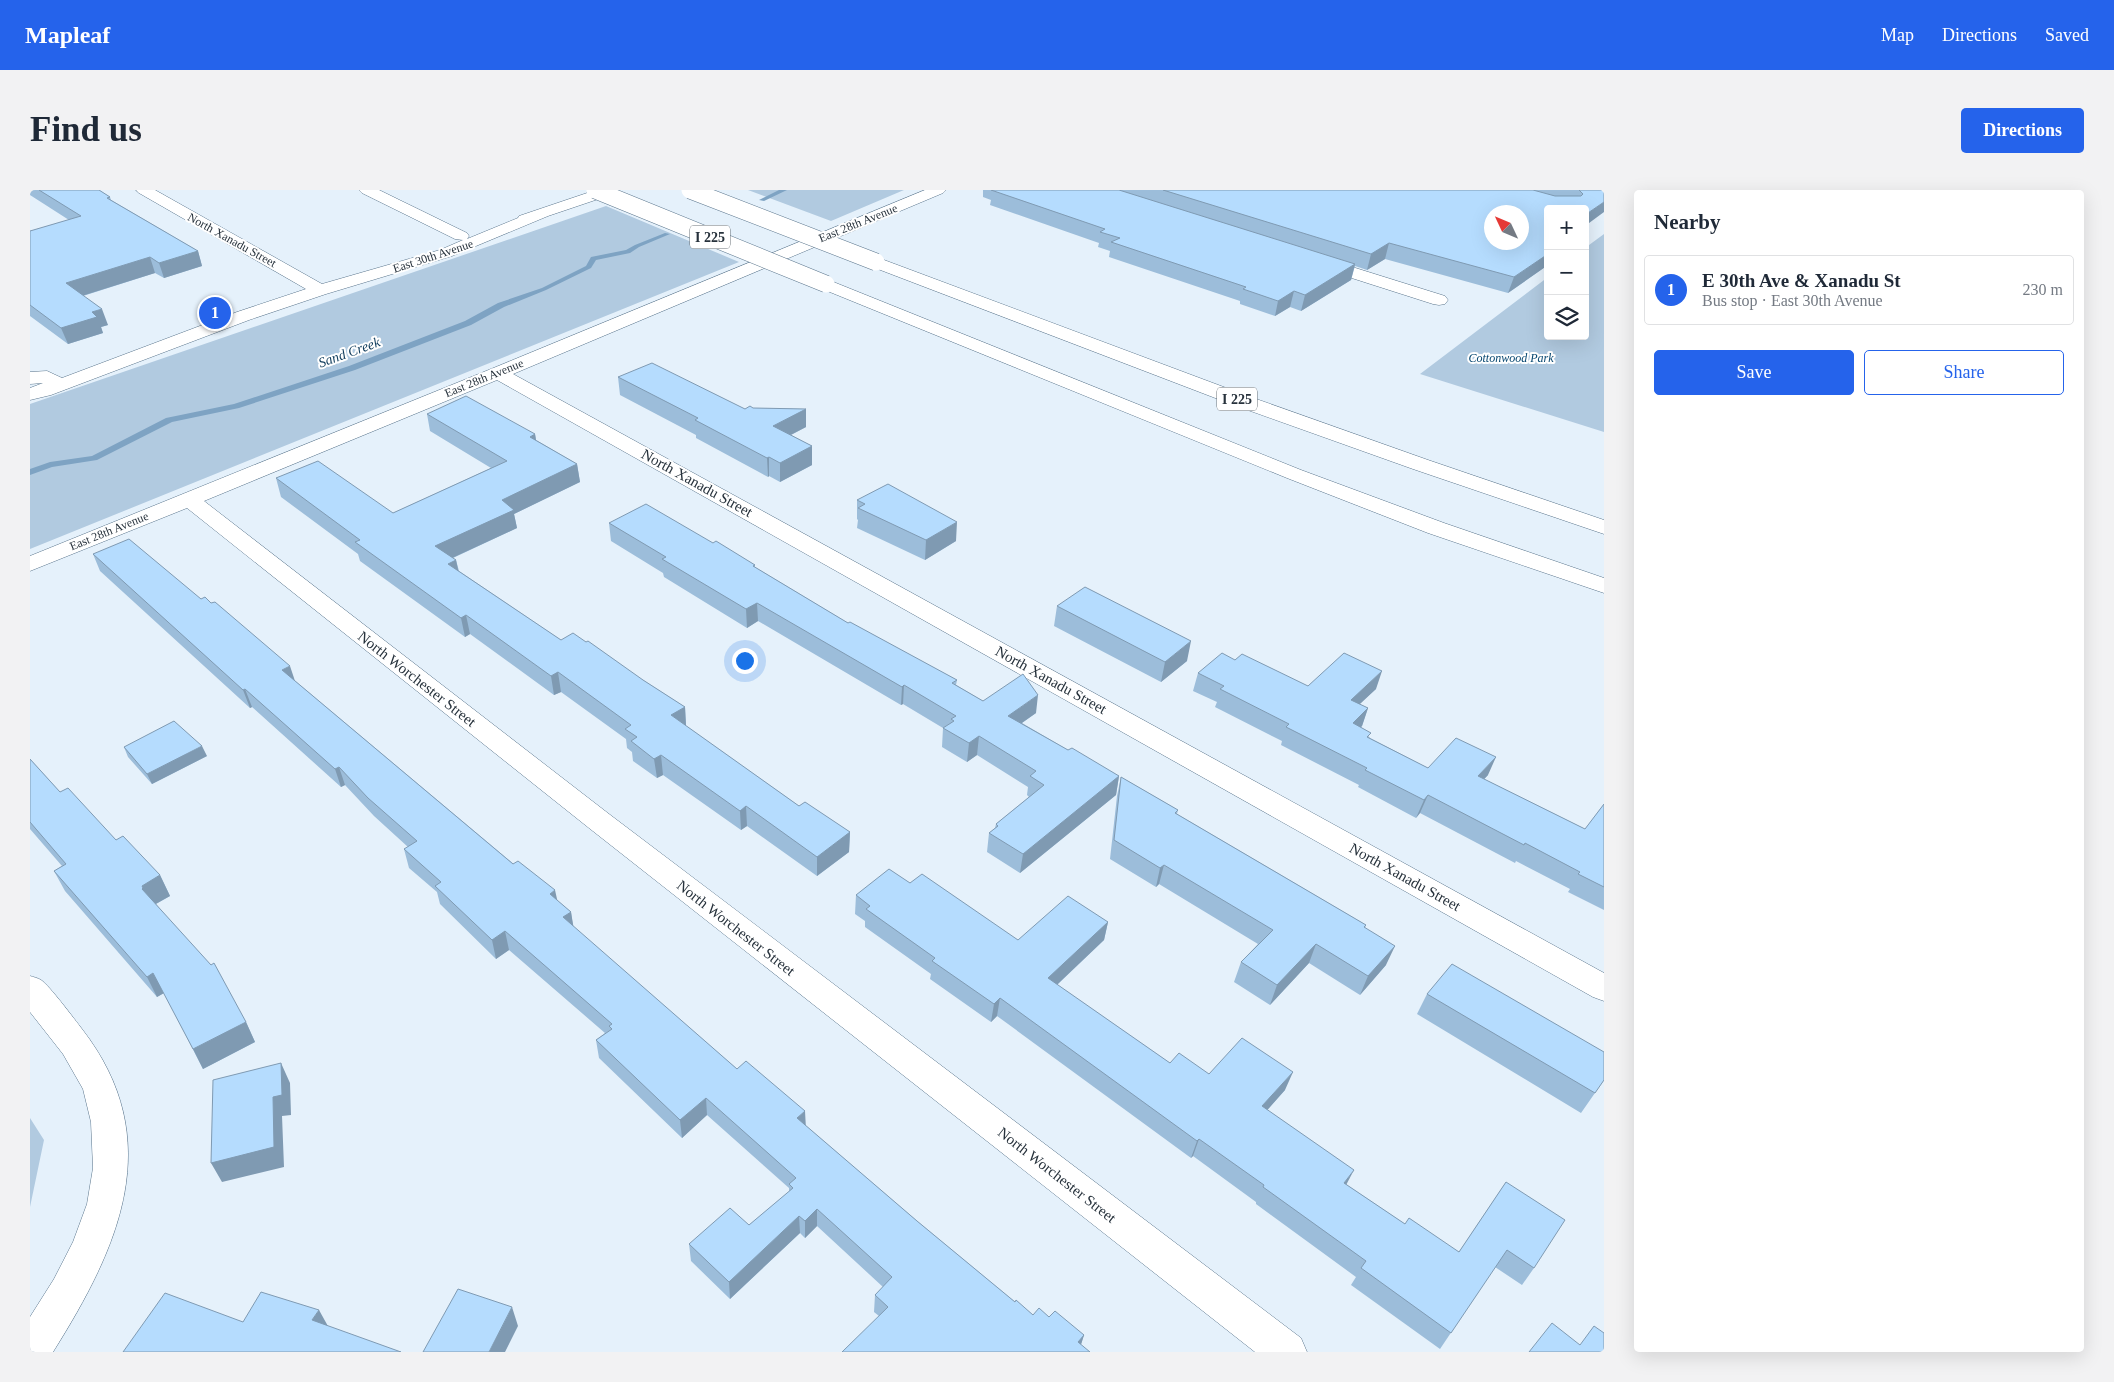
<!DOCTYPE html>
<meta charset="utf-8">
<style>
body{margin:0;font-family:"Times New Roman",serif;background:#f2f2f3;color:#1f2937}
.controls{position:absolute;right:15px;top:15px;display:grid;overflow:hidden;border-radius:5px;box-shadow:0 5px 20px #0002}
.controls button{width:45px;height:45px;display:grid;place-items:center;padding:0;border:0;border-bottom:1px solid #e0e1e3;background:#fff;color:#1f2937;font:25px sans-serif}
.compass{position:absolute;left:1454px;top:15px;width:45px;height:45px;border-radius:50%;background:#fff;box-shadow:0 5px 20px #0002;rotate:314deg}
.you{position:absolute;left:714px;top:470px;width:18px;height:18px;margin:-12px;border:4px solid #fff;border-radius:50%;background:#1a73e8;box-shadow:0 0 0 8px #1a73e833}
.badge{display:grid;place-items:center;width:32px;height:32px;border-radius:50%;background:#2563eb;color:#fff;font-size:16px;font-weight:700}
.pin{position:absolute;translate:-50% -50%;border:2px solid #fff;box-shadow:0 1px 5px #0006}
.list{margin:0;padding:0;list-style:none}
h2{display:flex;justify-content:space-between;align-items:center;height:65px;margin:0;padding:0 20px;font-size:21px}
h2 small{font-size:16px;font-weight:400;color:#747a83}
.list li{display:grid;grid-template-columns:32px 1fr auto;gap:15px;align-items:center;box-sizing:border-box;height:70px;margin:0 10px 10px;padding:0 10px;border:1px solid #e0e1e3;border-radius:5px}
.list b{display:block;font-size:19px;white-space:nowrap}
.list p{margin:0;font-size:16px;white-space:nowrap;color:#747a83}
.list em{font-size:16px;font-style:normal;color:#747a83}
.actions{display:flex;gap:10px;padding:15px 20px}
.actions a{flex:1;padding:11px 0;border:1px solid #2563eb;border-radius:5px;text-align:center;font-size:18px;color:#2563eb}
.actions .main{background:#2563eb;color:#fff}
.icon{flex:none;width:28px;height:28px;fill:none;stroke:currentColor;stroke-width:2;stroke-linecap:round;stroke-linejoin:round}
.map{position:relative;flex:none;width:1574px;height:1162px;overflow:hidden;border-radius:5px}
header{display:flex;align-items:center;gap:30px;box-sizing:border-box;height:70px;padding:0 25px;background:#2563eb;color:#fff}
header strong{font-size:24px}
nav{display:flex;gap:28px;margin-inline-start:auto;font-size:18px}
.intro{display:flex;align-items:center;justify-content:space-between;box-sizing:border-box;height:120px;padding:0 30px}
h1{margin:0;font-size:35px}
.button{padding:12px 22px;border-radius:5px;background:#2563eb;color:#fff;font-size:18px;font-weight:700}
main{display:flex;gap:30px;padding:0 30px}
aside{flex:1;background:#fff;border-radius:5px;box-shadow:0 5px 20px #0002}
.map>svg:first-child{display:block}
.green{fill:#b1cae0}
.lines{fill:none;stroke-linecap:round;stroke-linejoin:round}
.stream{fill:#7ea3c3;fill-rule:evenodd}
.minor-casing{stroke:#5a758c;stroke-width:1}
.highway-casing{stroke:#5a758c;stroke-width:1}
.minor{fill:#fff;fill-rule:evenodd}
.highway{fill:#fff;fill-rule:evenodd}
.highway-bridge-casing{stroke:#5a758c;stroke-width:18;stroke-linecap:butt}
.highway-bridge{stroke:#fff;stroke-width:17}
.wall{fill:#9cbdda}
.shaded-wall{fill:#7f9ab2}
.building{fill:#b5dcfe;stroke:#7f9ab2;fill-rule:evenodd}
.labels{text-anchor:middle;stroke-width:4;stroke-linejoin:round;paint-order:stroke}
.far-street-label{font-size:12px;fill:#27323c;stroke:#fff}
.far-park-label{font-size:12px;font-style:italic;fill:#04456f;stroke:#fff}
.shield{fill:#fff;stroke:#687076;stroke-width:1}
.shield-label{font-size:14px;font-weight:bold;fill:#27323c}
.far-water-label{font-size:14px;font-style:italic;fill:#0d3a5a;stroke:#fff}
.street-label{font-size:15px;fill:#27323c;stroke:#fff}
</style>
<header>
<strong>Mapleaf</strong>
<nav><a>Map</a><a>Directions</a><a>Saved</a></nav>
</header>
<div class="intro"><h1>Find us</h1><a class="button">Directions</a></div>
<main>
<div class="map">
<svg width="1574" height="1162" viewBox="0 0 1574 1162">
<rect width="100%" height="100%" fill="#e5f1fb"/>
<!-- green -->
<path class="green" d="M 718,0 L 874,0 L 801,31 Z
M 576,16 L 709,72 L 0,359 L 0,214 Z
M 1574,44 L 1574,242 L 1390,184 L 1518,87 L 1518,146 L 1555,146 L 1555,58 Z
M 0,928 L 14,950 L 0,1017 Z"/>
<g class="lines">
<!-- stream -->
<path class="stream" d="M 749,0 L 757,0 L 734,11 L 729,10 Z
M 635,43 L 640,44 L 609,57 L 600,63 L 566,70 L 561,78 L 516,100 L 474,117 L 441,135 L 325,180 L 209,218 L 142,232 L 67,270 L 22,277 L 0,285 L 0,279 L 20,272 L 62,266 L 136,228 L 204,214 L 319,176 L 435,131 L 468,113 L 512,98 L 556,76 L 561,67 L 596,60 L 605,55 Z"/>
<!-- minor casing -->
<g class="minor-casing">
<path id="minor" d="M 106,0 L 125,0 L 292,94 L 410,60 L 433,50 L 425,49 L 332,3 L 329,0 L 349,0 L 437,43 L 439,46 L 437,49 L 488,28 L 489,26 L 566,0 L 589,0 L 586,3 L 518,26 L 422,66 L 296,104 L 219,130 L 21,205 L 0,210 L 0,198 L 13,193 L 0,194 L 0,182 L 17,181 L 32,188 L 207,122 L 276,99 L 109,3 Z
M 895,0 L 916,0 L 913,3 L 483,184 L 1574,783 L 1574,811 L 1563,807 L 467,190 L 174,311 L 579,624 L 1271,1148 L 1277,1162 L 1225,1162 L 559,638 L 157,318 L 0,381 L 0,366 L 461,179 Z
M 1287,66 L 1415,106 L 1418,110 L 1415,114 L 1409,115 L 1403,114 L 1281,75 L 1279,71 L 1281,67 Z
M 0,786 C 3,787 8,788 11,790 C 19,795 45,830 52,839 C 138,950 89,1057 23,1162 L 0,1162 L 0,1127 L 24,1089 L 43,1052 L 57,1014 L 63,978 L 61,932 L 53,899 L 33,864 L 0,822 Z"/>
</g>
<!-- highway casing -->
<g class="highway-casing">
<path id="highway" d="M 846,67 L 1215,205 L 1398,270 L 1574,330 L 1574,344 L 1383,279 L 1201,214 L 840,76 L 838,72 L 840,68 Z
M 796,89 L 1271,280 L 1414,333 L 1574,388 L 1574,403 L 1398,343 L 1257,288 L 790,98 L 787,94 L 790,90 Z"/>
</g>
<!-- minor -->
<use href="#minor" class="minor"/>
<!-- highway -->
<use href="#highway" class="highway"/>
<!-- highway-bridge casing -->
<g class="highway-bridge-casing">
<path id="highway-bridge" d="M 565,0 L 796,94
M 660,0 L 846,72"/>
</g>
<!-- highway-bridge -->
<use href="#highway-bridge" class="highway-bridge"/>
</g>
<!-- wall -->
<path class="wall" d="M 0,0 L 69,0 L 80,7 L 81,10 L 168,61 L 172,76 L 134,88 L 125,83 L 53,106 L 78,135 L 71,137 L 73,143 L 38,154 L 0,126 L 0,41 L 39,30 L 0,5 Z
M 953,0 L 1574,0 L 1518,19 L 1518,75 L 1478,103 L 1355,69 L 1337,80 L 1325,76 L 1321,90 L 1271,121 L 1260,117 L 1245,126 L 1210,114 L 1210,111 L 1079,67 L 1080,61 L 1068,57 L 1069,53 L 960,15 L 961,10 L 953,7 Z
M 588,187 L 715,219 L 723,218 L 776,219 L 776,237 L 761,245 L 782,256 L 782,275 L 750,292 L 739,286 L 738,287 L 666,248 L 666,245 L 590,205 Z
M 397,224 L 505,244 L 506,250 L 547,274 L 550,292 L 484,324 L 487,338 L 423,368 L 426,370 L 429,381 L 531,450 L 613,490 L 655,517 L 656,536 L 769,616 L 820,642 L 819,662 L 787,686 L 717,636 L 711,640 L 633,585 L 627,588 L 603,571 L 602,562 L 597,558 L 596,549 L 531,502 L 524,505 L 440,444 L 435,447 L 330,371 L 328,364 L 251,307 L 246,288 L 363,323 L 461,278 L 400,241 Z
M 827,310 L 926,351 L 895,370 L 827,338 L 828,330 L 827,329 Z
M 579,333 L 683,353 L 725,375 L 725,377 L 818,433 L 927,490 L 926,495 L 953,511 L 1006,523 L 992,533 L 1038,560 L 1089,586 L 1086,605 L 990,683 L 957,662 L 959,643 L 965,638 L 966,634 L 999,607 L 997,605 L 998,597 L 947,565 L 937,572 L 912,557 L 913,538 L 873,514 L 871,515 L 728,431 L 717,438 L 634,387 L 633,383 L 581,351 Z
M 63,364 L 181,413 L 264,490 L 541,722 L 543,737 L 707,879 L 776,936 L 887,1031 L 985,1112 L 1003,1125 L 1019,1127 L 1054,1145 L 1051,1154 L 849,1126 L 844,1122 L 845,1105 L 853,1097 L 787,1036 L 775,1048 L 770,1043 L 700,1109 L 661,1071 L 659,1054 L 719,1035 L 759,1002 L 759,998 L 677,925 L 652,948 L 569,868 L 566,850 L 575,843 L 479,760 L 466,769 L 410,714 L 407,702 L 379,678 L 374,659 L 378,657 L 344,626 L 315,595 L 311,597 L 222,517 L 220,518 L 70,381 Z
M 1027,416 L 1157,471 L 1131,492 L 1024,436 Z
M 1205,470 L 1278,496 L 1346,499 L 1329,514 L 1338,518 L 1332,536 L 1331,537 L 1340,548 L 1398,578 L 1458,585 L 1454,589 L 1555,639 L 1574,614 L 1574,720 L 1538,702 L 1540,699 L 1486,671 L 1485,673 L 1390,623 L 1386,628 L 1328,597 L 1329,595 L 1251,555 L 1252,551 L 1185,517 L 1187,512 L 1163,501 L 1168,483 Z
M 94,557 L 177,566 L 122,594 L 98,567 Z
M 0,569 L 30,602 L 86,650 L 130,685 L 140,706 L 126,714 L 216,832 L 225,852 L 173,879 L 134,803 L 127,807 L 35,701 L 24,681 L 32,676 L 0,639 Z
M 1091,587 L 1148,620 L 1147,624 L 1336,735 L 1335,738 L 1356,775 L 1330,805 L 1279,773 L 1240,815 L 1204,792 L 1211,772 L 1228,754 L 1129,694 L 1126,697 L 1080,669 L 1087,606 Z
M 880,693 L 988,750 L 1078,732 L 1074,750 L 1027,795 L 1140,873 L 1179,884 L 1255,900 L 1237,920 L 1317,995 L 1375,1034 L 1429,1062 L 1476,992 L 1504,1078 L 1492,1095 L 1465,1077 L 1410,1159 L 1321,1095 L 1326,1087 L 1226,1014 L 1226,1012 L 1163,966 L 1161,968 L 967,826 L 961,832 L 900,789 L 901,784 L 835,737 L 835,731 L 825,724 L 826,705 Z
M 1397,804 L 1574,890 L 1551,923 L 1387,824 Z"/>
<!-- shaded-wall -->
<path class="shaded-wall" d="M 1574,12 L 1574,22 L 1555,36 L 1555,25 Z
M 1359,53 L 1355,69 L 1337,80 L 1341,64 Z
M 168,61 L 172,76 L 134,88 L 129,73 Z
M 1518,64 L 1518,75 L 1478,103 L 1484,87 Z
M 120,67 L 125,83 L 42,109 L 36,93 Z
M 1325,74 L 1321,90 L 1271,121 L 1275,105 Z
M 1264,101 L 1260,117 L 1245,126 L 1248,111 Z
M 72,119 L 78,135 L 71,137 L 73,143 L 38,154 L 31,138 L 62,122 Z
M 776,219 L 776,237 L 743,254 L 743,236 Z
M 505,244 L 508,262 L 500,247 Z
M 782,256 L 782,275 L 750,292 L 750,273 Z
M 739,267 L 739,286 L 738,287 L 737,268 Z
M 547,274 L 550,292 L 484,324 L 487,338 L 409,374 L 405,356 L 472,310 Z
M 927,332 L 926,351 L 895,370 L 896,350 Z
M 426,370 L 430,389 L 418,374 Z
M 727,413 L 728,431 L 717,438 L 716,419 Z
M 436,425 L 440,444 L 435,447 L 431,428 Z
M 1161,451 L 1157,471 L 1131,492 L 1135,472 Z
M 260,476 L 266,494 L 252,480 Z
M 1352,481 L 1346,499 L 1315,528 L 1321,510 Z
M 528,482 L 531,502 L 524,505 L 521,486 Z
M 874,495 L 873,514 L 871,515 L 872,497 Z
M 215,499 L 222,517 L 220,518 L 213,500 Z
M 1008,505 L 1006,523 L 976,544 L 978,526 Z
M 655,517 L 656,536 L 641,525 Z
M 1338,518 L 1332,536 L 1316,551 L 1323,533 Z
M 949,546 L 947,565 L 937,572 L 939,553 Z
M 172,556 L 177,566 L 122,594 L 117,584 Z
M 631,565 L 633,585 L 627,588 L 624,569 Z
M 1466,567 L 1458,585 L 1440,604 L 1448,586 Z
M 309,577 L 315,595 L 311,597 L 305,579 Z
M 1089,586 L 1086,605 L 990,683 L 993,664 Z
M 1398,605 L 1390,623 L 1386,628 L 1394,610 Z
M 716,616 L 717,636 L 711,640 L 710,621 Z
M 820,642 L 819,662 L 787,686 L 787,667 Z
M 1134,675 L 1129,694 L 1126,697 L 1130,678 Z
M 130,685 L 140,706 L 122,716 L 112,699 L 112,696 Z
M 525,700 L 529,718 L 520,704 Z
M 541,722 L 544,740 L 533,727 Z
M 1078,732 L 1074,750 L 1015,806 L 1018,788 Z
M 475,741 L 479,760 L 466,769 L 462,750 Z
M 1286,754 L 1279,773 L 1240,815 L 1247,795 Z
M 1365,756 L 1356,775 L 1330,805 L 1338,786 Z
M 123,783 L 134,803 L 127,807 L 117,787 Z
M 970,808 L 967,826 L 961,832 L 964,814 Z
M 216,832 L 225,852 L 173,879 L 163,859 Z
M 251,873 L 260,893 L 261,925 L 252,926 L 254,977 L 192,992 L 181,973 L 243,907 Z
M 1263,882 L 1255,900 L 1225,934 L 1232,916 Z
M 676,908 L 677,925 L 652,948 L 650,930 Z
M 775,921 L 776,939 L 767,928 Z
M 1169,949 L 1163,966 L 1161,968 L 1167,951 Z
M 1324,980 L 1315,997 L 1314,993 Z
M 787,1019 L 787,1036 L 775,1048 L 775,1031 Z
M 769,1026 L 770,1043 L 700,1109 L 699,1092 Z
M 482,1117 L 488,1136 L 475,1162 L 459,1162 Z
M 289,1120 L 299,1138 L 282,1130 Z
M 1054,1145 L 1049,1161 L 1048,1152 Z"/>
<!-- building -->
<path class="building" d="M 9,0 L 69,0 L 80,7 L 77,8 L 168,61 L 129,73 L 120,67 L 36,93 L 72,119 L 62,122 L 67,127 L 31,138 L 0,115 L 0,41 L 51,26 Z
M 961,0 L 1089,0 L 1325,74 L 1275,105 L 1264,101 L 1248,111 L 1213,99 L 1216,97 L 1081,52 L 1090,48 L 1070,42 L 1075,39 Z
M 1133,0 L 1503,0 L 1525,6 L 1551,6 L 1553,4 L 1549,0 L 1574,0 L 1574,12 L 1555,25 L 1555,19 L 1518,19 L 1518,64 L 1484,87 L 1359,53 L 1341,64 ZM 1462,22 L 1492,22 L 1492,52 L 1462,52 Z
M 622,173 L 715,219 L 720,216 L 723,218 L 776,219 L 743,236 L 782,256 L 750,273 L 739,267 L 737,268 L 665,230 L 668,228 L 588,187 Z
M 436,206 L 505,244 L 500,247 L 547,274 L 472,310 L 484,320 L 405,356 L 426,370 L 418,374 L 531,450 L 543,443 L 556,452 L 558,451 L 613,490 L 655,517 L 641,525 L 769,616 L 775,612 L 820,642 L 787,667 L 716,616 L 710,621 L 631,565 L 624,569 L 601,551 L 607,547 L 595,539 L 601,535 L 528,482 L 521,486 L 436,425 L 431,428 L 325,352 L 330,350 L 246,288 L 288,271 L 363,323 L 477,271 L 397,224 Z
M 858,294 L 927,332 L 896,350 L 828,318 L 835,314 L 827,310 Z
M 616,314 L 683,353 L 686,351 L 725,375 L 723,376 L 818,433 L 820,432 L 927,490 L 922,493 L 953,511 L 993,484 L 1008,505 L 978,526 L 1038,560 L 1042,558 L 1089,586 L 993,664 L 959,643 L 968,636 L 966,634 L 1014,595 L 1000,586 L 1006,581 L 949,546 L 939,553 L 913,538 L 924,531 L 921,529 L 926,526 L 874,495 L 872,497 L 727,413 L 716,419 L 632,369 L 636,367 L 579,333 Z
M 99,349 L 171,409 L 175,407 L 181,413 L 185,412 L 260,476 L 252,480 L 483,674 L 488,671 L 525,700 L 520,704 L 541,722 L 533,727 L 707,879 L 716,871 L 775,921 L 767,928 L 887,1031 L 985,1112 L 986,1110 L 1003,1125 L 1009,1118 L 1019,1127 L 1025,1121 L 1054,1145 L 1048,1152 L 1060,1162 L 812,1162 L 858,1117 L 845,1105 L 862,1087 L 787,1019 L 775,1031 L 769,1026 L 699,1092 L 659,1054 L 700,1018 L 719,1035 L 763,998 L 759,994 L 766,988 L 676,908 L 650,930 L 566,850 L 582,839 L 579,836 L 582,834 L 475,741 L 462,750 L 405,696 L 411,692 L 374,659 L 387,651 L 338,608 L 309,577 L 305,579 L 215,499 L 213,500 L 63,364 Z
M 1055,397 L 1161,451 L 1135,472 L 1027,416 Z
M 1192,463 L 1205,470 L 1212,464 L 1278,496 L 1314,463 L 1352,481 L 1321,510 L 1338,518 L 1323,533 L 1341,543 L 1337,547 L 1398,578 L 1426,548 L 1466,567 L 1448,586 L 1555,639 L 1574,614 L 1574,697 L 1548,684 L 1550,682 L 1495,653 L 1494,655 L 1398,605 L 1394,610 L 1335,580 L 1337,578 L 1256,537 L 1259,534 L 1190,499 L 1194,496 L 1168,483 Z
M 144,531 L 172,556 L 117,584 L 94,557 Z
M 0,569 L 30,602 L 38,598 L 86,650 L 93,646 L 130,685 L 112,696 L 113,698 L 112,699 L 181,775 L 184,773 L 216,832 L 163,859 L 123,783 L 117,787 L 24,681 L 36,674 L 0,632 Z
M 1091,587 L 1148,620 L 1145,623 L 1336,735 L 1334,737 L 1365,756 L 1338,786 L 1286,754 L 1247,795 L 1211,772 L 1243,740 L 1134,675 L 1130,678 L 1084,650 Z
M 859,679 L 880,693 L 892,684 L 988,750 L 1038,706 L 1078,732 L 1018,788 L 1140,873 L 1149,863 L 1179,884 L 1212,848 L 1263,882 L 1232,916 L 1324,980 L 1314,993 L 1375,1034 L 1379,1028 L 1429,1062 L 1476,992 L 1535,1030 L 1504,1078 L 1477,1060 L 1421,1143 L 1331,1078 L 1336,1071 L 1233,997 L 1234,995 L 1169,949 L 1167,951 L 970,808 L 964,814 L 902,771 L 905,768 L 836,719 L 840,716 L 826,705 Z
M 1422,774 L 1574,862 L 1574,890 L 1565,903 L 1397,804 Z
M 251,873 L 252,905 L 243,907 L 244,957 L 181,973 L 183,890 Z
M 428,1099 L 482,1117 L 459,1162 L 393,1162 Z
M 231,1102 L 289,1120 L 282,1130 L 371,1162 L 93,1162 L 135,1103 L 213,1132 Z
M 1522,1133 L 1550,1155 L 1564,1136 L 1574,1143 L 1574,1162 L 1499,1162 Z"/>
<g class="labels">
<!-- far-street labels -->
<g class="far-street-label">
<text transform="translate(828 33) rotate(-22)" y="4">East 28th Avenue</text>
<text transform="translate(202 50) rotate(29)" y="4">North Xanadu Street</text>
<text transform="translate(403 66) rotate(-18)" y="4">East 30th Avenue</text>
<text transform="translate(454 188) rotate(-22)" y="4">East 28th Avenue</text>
<text transform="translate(79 341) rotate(-22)" y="4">East 28th Avenue</text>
</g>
<!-- far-park labels -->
<g class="far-park-label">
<text x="1481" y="172">Cottonwood Park</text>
</g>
<!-- shield labels -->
<g class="shield">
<rect x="660" y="35.5" width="40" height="23" rx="4"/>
<rect x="1187" y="197.5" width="40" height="23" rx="4"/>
</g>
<g class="shield-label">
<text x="680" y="52">I 225</text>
<text x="1207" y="214">I 225</text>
</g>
<!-- far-water labels -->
<g class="far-water-label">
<text transform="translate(319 162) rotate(-20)" y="5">Sand Creek</text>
</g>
<!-- street labels -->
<g class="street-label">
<text transform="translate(667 293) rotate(29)" y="5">North Xanadu Street</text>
<text transform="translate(387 489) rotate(38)" y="5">North Worchester Street</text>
<text transform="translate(1021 490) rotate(29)" y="5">North Xanadu Street</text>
<text transform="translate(1375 687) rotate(29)" y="5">North Xanadu Street</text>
<text transform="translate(706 738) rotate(38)" y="5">North Worchester Street</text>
<text transform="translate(1027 985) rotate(38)" y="5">North Worchester Street</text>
</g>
</g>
</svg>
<div class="controls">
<button>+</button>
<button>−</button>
<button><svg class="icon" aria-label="layers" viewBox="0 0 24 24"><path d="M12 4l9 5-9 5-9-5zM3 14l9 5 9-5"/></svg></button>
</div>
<svg class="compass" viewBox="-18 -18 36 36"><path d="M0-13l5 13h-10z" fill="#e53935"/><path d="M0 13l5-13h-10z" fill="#747a83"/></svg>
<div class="you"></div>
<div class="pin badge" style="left:185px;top:123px">1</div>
</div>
<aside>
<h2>Nearby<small></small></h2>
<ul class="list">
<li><span class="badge">1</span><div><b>E 30th Ave &amp; Xanadu St</b><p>Bus stop · East 30th Avenue</p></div><em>230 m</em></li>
</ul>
<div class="actions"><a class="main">Save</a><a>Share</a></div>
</aside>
</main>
